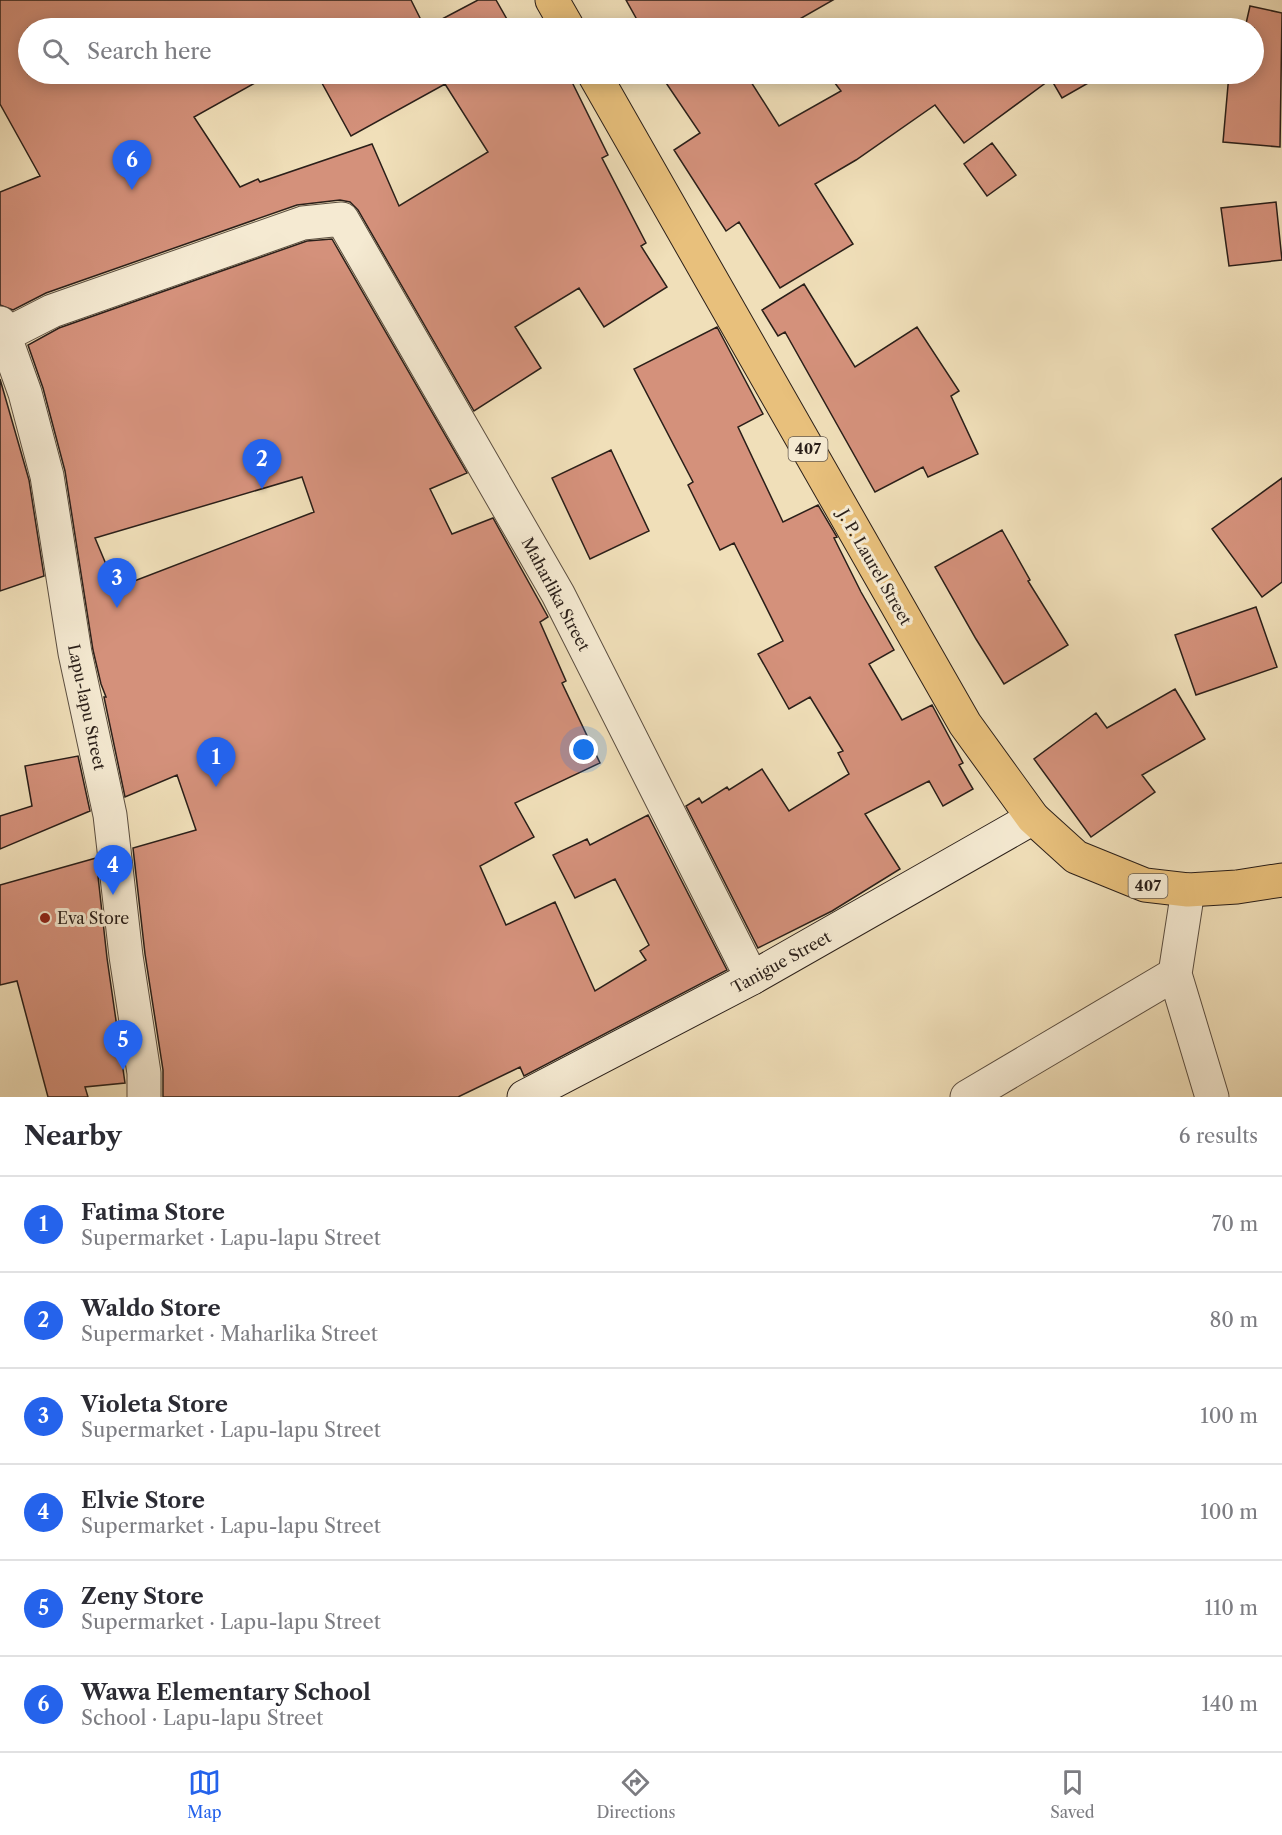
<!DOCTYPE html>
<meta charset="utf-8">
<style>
body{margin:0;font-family:"Libre Caslon Text",serif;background:#f2f2f3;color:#2b2b33}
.you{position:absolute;left:584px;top:750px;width:21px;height:21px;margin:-15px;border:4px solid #fff;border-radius:50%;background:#1a73e8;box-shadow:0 0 0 9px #1a73e833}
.badge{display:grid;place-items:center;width:39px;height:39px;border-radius:50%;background:#2563eb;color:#fff;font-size:20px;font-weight:700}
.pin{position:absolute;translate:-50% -50px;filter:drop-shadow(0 2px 3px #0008)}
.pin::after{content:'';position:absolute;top:32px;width:21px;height:18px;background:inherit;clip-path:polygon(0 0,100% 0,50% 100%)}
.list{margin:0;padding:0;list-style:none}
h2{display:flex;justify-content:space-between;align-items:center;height:78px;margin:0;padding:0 24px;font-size:26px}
h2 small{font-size:20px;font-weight:400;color:#7c7c81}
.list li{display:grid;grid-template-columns:39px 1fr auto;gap:18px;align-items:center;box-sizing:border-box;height:96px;padding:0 24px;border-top:2px solid #e1e1e2}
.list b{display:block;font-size:22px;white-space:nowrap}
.list p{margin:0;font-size:20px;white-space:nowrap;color:#7c7c81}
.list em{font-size:20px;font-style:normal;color:#7c7c81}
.icon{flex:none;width:33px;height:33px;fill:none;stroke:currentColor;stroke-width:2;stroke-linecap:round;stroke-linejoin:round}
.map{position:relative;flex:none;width:1282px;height:1097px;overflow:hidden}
.search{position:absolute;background:#fff;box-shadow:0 3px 15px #0003;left:18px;right:18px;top:18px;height:66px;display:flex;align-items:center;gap:15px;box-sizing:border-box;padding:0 21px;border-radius:33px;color:#7c7c81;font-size:22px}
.sheet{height:654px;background:#fff}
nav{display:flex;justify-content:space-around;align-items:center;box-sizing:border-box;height:84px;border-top:2px solid #e1e1e2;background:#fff;font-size:16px;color:#7c7c81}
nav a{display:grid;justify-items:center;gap:3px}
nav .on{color:#2563eb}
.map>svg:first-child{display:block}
.building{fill:#d4917b;stroke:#2a1f19;stroke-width:1.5;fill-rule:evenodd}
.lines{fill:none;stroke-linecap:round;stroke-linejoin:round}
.street-casing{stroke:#5c4f41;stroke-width:35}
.secondary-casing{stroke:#2a1f19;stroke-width:35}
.primary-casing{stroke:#2a1f19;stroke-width:35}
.street{stroke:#f5ead2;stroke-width:33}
.secondary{stroke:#f5ead2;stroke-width:33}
.primary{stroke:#e8c07c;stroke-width:33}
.poi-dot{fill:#8f2418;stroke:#f5ead2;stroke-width:2}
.labels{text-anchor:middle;stroke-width:6;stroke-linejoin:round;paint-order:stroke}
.shield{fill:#f5ead2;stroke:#675c50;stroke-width:1.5}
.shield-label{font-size:15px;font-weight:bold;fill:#2a1f19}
.street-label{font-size:16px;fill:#2a1f19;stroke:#f5ead2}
.poi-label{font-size:16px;fill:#2a1f19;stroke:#f5ead2;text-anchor:start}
</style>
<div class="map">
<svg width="1282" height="1097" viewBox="0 0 1282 1097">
<rect width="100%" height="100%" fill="#f0dfb9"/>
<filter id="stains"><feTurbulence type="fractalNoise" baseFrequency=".00333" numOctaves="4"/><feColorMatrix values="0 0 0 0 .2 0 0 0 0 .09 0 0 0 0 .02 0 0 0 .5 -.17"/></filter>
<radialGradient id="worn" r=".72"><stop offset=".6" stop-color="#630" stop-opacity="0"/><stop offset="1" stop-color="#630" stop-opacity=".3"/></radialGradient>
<!-- building -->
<path class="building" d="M 0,0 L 411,0 L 425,28 L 28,28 L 28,74 L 271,74 L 194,117 L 240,187 L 258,179 L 260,182 L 372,144 L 399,206 L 488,152 L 445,84 L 351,136 L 317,74 L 568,74 L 608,155 L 602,158 L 646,243 L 641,246 L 667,287 L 604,327 L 579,288 L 515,327 L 541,368 L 474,411 L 358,210 L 350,202 L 340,200 L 297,205 L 46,293 L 13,310 L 0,305 L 0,192 L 40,176 L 0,104 Z
M 478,0 L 496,0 L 512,28 L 425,28 Z
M 626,0 L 833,0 L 784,28 L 631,28 L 627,23 L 636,18 Z
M 1250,6 L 1282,13 L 1280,147 L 1223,142 L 1229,74 L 1254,74 L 1254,28 L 1245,28 Z
M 660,74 L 746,74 L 779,126 L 841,91 L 828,74 L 1094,74 L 1097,78 L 1062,98 L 1051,79 L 964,143 L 935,105 L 856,160 L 815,184 L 853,244 L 780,288 L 739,222 L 726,231 L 674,150 L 700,133 Z
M 992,143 L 1016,175 L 987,196 L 964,164 Z
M 1276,202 L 1282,260 L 1229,266 L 1221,208 Z
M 332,239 L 467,473 L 430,489 L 452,534 L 493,518 L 548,617 L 540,622 L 566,681 L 562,683 L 600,763 L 515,803 L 534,837 L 480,866 L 506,925 L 555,902 L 595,991 L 646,960 L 640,951 L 649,945 L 615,879 L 575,898 L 553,855 L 587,839 L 590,845 L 648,815 L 727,970 L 524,1076 L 520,1067 L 458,1097 L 163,1097 L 163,1070 L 145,954 L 133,848 L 196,830 L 177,775 L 125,797 L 104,697 L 106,697 L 101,684 L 93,650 L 65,471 L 43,388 L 28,345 L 59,328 L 307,241 ZM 302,477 L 314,512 L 116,588 L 95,538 Z
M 804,284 L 855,367 L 917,327 L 959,391 L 951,396 L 978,454 L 928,477 L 923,467 L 875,492 L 785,332 L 778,336 L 762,310 Z
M 717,327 L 763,414 L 738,427 L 783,522 L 818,505 L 837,537 L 834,538 L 861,592 L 894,650 L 869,664 L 902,720 L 932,705 L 963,763 L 959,765 L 973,789 L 943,806 L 929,781 L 865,814 L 900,869 L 832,911 L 758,948 L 686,806 L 699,798 L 702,803 L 727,787 L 729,790 L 762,769 L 789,811 L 849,774 L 838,753 L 843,751 L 810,697 L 789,709 L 758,654 L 783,641 L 734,543 L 720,550 L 688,485 L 693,482 L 634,369 Z
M 0,379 L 29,480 L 44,576 L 0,591 Z
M 611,450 L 649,531 L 590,559 L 552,478 Z
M 1282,478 L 1282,582 L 1262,597 L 1212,529 Z
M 1002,530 L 1030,580 L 1028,581 L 1068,645 L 1004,684 L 976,639 L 935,567 Z
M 1256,607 L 1277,667 L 1196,695 L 1175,635 Z
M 1175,689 L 1205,739 L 1142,775 L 1155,792 L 1091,837 L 1034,759 L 1096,713 L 1107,728 Z
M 78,756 L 90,811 L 0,849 L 0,816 L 32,806 L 25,766 Z
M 96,858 L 107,958 L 125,1083 L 85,1087 L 88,1097 L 48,1097 L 17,981 L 0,985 L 0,885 Z"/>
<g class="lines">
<!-- street casing -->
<g class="street-casing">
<path id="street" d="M 0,323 L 25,393 L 47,476 L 75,653 L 110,815 L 126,956 L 144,1073 L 144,1097
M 5,335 L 52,311 L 303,223 L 342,219 L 558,594 L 752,978
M 1188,890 L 1175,974 L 1212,1097
M 967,1097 L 1175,974"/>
</g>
<!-- secondary casing -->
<g class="secondary-casing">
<path id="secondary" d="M 524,1097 L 752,978 L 1033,818"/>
</g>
<!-- primary casing -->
<g class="primary-casing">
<path id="primary" d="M 552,0 L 568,28
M 594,74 L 965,724 L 1033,818 L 1076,857 L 1145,885 L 1188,890 L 1237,887 L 1282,880"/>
</g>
<!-- street -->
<use href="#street" class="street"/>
<!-- secondary -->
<use href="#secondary" class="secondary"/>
<!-- primary -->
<use href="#primary" class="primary"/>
</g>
<!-- markers -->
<circle class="poi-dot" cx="45" cy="918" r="6"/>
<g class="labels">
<!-- shield labels -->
<g class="shield">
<rect x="788.5" y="437" width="39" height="24" rx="4.5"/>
<rect x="1128.5" y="874" width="39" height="24" rx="4.5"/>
</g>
<g class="shield-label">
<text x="808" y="454">407</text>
<text x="1148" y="891">407</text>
</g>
<!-- street labels -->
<g class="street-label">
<text transform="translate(875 567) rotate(60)" y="6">J. P. Laurel Street</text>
<text transform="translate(556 594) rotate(62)" y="6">Maharlika Street</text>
<text transform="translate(87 707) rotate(78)" y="6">Lapu-lapu Street</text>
<text transform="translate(781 962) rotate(-29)" y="6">Tanigue Street</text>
</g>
<!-- poi labels -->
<g class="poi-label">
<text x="57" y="924">Eva Store</text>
</g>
</g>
<rect width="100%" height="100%" filter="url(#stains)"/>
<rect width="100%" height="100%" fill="url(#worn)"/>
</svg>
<div class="you"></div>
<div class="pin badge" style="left:216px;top:787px">1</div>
<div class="pin badge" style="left:262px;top:489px">2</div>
<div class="pin badge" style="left:117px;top:608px">3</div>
<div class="pin badge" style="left:113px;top:895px">4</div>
<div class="pin badge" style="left:123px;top:1070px">5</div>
<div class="pin badge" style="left:132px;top:190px">6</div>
<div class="search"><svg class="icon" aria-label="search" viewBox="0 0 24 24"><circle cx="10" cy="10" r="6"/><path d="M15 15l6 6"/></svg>Search here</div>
</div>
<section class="sheet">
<h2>Nearby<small>6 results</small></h2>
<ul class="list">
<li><span class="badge">1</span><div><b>Fatima Store</b><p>Supermarket · Lapu-lapu Street</p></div><em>70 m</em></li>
<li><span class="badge">2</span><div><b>Waldo Store</b><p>Supermarket · Maharlika Street</p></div><em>80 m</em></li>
<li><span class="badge">3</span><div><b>Violeta Store</b><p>Supermarket · Lapu-lapu Street</p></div><em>100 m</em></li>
<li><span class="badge">4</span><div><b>Elvie Store</b><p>Supermarket · Lapu-lapu Street</p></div><em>100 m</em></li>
<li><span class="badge">5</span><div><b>Zeny Store</b><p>Supermarket · Lapu-lapu Street</p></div><em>110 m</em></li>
<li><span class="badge">6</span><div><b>Wawa Elementary School</b><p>School · Lapu-lapu Street</p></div><em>140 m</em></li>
</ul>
</section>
<nav>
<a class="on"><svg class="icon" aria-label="map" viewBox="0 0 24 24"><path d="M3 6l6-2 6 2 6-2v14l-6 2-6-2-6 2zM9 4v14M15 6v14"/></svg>Map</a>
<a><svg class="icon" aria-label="directions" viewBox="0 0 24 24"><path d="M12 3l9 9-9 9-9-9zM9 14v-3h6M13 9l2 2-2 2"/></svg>Directions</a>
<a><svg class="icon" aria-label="saved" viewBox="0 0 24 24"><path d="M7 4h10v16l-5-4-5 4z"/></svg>Saved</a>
</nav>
